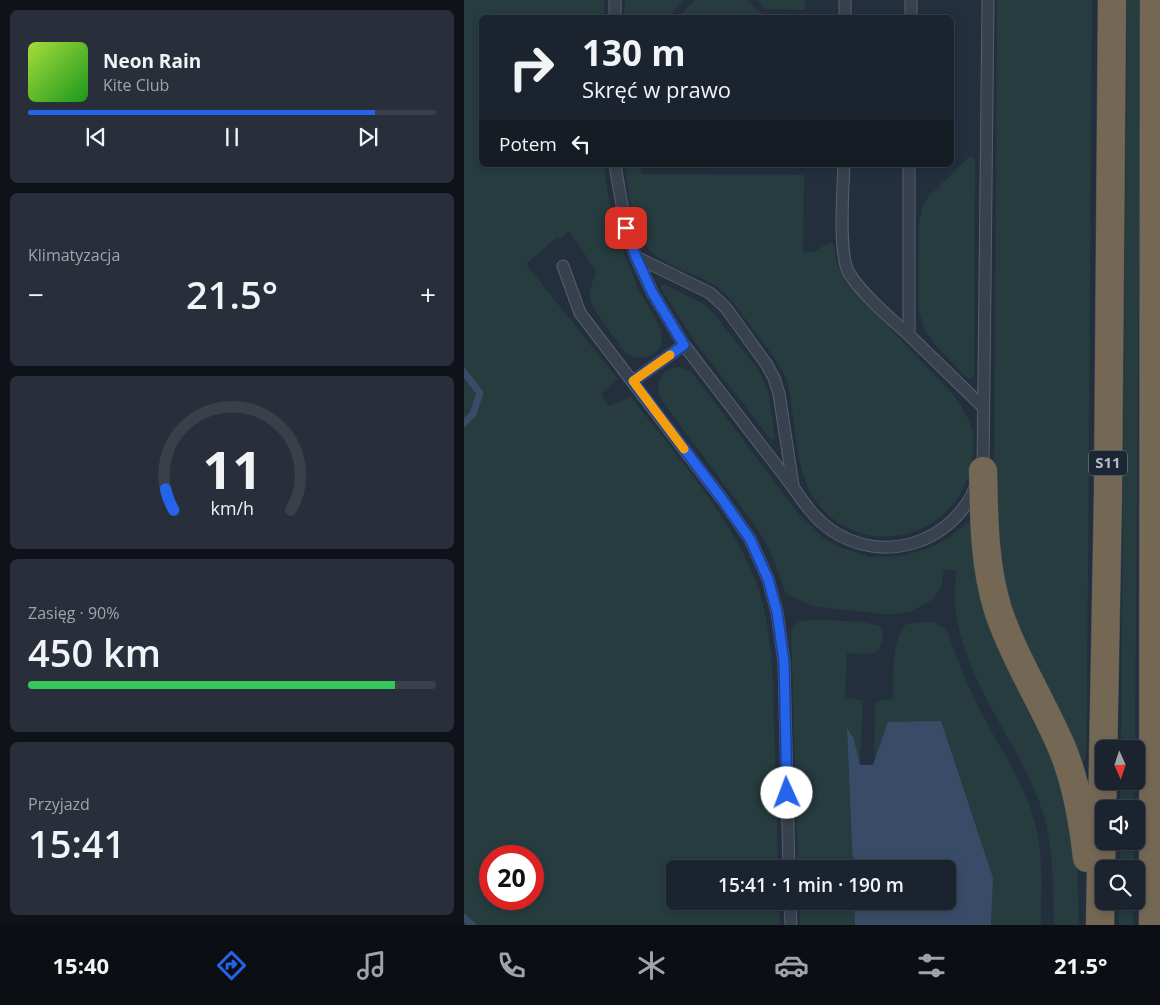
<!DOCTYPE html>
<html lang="pl">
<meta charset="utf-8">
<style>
:root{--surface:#1b232e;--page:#282f3a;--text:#f1f3f6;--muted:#a0a4aa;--line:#39404a;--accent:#2563eb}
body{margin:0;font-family:"Open Sans",sans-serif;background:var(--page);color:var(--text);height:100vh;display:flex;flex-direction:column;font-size:19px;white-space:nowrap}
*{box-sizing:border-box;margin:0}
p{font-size:16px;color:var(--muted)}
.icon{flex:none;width:28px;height:28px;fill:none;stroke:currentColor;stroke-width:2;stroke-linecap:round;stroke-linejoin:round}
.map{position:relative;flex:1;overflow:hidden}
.details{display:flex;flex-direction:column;gap:10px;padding:10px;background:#0f1319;width:464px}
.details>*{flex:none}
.banner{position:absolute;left:15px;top:15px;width:475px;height:152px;border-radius:8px;box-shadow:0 2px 8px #0003,0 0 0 1px var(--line);background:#1b232e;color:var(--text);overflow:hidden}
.needle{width:32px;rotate:177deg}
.fabs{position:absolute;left:631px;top:740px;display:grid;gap:10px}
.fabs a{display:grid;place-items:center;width:50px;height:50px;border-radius:8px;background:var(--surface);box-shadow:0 2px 8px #0003,0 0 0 1px var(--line);font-size:25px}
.speed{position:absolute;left:15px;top:845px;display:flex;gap:10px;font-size:25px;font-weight:700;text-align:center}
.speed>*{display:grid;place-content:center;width:65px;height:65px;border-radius:50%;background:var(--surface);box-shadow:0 2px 8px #0003,0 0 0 1px var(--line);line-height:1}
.speed .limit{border:8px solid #d22;background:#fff;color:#111}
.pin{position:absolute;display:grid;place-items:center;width:42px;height:42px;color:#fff;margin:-21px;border-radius:10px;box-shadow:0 2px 8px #0006}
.me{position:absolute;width:55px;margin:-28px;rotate:358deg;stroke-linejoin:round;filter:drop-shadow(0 0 4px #0008)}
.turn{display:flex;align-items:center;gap:18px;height:105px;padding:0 20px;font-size:22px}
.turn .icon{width:65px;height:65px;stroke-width:2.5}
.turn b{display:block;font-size:35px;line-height:42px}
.then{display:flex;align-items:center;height:48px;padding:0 20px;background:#0003;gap:10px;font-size:19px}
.big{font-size:38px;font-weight:600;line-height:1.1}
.details .card{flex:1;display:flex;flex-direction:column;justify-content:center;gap:8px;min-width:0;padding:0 18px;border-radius:8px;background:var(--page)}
.details .dial{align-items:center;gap:0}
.dial svg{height:130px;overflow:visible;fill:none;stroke:var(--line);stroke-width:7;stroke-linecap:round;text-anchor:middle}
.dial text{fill:var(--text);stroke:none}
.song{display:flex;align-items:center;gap:15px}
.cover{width:60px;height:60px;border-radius:8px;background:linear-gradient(135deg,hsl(80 70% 55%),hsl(120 70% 35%))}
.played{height:5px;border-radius:2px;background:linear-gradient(90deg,var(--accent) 85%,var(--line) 85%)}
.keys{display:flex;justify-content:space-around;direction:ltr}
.heat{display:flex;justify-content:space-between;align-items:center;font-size:28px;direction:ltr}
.charge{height:8px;border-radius:4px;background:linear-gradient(90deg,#34c759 90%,var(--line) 0)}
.trip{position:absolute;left:202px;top:860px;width:290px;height:50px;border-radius:8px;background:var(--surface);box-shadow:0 2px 8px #0003,0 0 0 1px var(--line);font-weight:600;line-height:50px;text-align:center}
.tab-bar{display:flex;height:80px;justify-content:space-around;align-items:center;background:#0b0e12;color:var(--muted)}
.tab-bar .icon{width:35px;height:35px}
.tab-bar .on{color:var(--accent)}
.tab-bar b{font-size:22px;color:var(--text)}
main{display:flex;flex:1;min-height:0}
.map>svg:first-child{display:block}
.green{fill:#263c3f;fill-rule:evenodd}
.water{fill:#394c67}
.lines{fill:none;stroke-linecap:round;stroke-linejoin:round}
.stream{stroke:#394c67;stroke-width:7}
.service-casing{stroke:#565f6c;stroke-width:13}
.motorway-casing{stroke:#434c59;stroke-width:29}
.service{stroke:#38414e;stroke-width:11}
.motorway{stroke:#746855;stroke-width:28}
.route-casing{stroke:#184099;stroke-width:12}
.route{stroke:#2563eb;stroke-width:9}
.slow{stroke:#f59e0b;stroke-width:9}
.labels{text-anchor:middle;stroke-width:4;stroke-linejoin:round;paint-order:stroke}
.shield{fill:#1d2633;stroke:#878f9c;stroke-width:1}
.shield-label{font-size:15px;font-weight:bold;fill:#b4bcc9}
</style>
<main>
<section class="details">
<div class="card">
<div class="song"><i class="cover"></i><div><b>Neon Rain</b><p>Kite Club</p></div></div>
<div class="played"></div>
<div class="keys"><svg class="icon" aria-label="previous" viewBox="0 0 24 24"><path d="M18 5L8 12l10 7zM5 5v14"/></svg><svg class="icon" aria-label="pause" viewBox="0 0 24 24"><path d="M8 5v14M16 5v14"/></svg><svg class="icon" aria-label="next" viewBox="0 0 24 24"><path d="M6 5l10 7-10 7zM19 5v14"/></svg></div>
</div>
<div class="card"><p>Klimatyzacja</p>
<div class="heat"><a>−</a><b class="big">21.5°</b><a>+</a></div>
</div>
<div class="card dial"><svg viewBox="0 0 100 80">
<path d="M14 69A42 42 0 1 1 86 69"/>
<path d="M14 69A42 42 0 0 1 9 56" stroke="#2563eb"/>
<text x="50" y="56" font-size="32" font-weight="700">11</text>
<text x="50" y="72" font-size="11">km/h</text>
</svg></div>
<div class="card"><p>Zasięg · 90%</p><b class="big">450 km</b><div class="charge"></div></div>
<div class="card"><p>Przyjazd</p><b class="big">15:41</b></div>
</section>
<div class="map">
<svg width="697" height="925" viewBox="0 0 697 925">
<rect width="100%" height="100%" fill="#242f3e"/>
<g class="green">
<path d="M0 0H140V17L18 18V165H140C144 209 157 250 175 290 181 304 198 323 198 338 198 359 174 362 161 352L131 311 127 302 125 293 132 271 105 231 96 239 93 237 62 264 154 379 137 394 145 406 167 397C210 453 267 516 292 582 309 629 309 679 310 728 312 775 313 822 314 869H211V901H315L316 925H0ZM26 856H69V899H26Z"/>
<path d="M161 0H220L207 13 212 17 160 18Z"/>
<path d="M231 0H283L297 14 294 18 221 17 217 14Z"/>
<path d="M293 0H341V10L301 9Z"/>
<path d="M533 0H628L623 705 622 755 620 760 617 762 544 606 531 532 530 469Z"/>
<path d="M663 0H677L671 749H657Z"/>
<path d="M506 156 511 159 510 376 507 379H504L473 347 460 329 455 312 454 289 455 224 459 204 465 196Z"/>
<path d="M161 165H177L178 174 340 175 339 253 349 252 365 243 370 244 372 261 382 282 486 391C497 403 506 419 509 434 510 439 509 445 509 449 508 514 440 557 382 527 335 502 335 456 328 410 326 396 325 381 318 370 309 354 298 341 287 327 277 313 267 297 253 287 236 275 215 271 198 260 167 241 165 197 161 165Z"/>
<path d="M200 284 238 303 247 310 295 371C307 392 308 415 311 438L308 441 229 339 198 290 197 287Z"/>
<path d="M215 367 227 372 232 378 335 514 359 538 375 547 406 557 438 556 468 547 484 538 503 523 507 522 571 718 599 784 613 863 615 925H590C589 885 590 842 576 804 552 739 502 683 492 613 490 599 491 585 492 571L480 569 477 588 468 600 447 611 431 614H418L348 606 322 594 307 553 294 530 196 398C191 382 196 369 215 367Z"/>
<path d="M362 620 399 622 416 626C421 635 419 643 414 651L407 654 383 653 381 697 399 701 396 765 390 739 383 729 389 869H334L327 630C334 617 349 620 362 620Z"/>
<path d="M456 622H469L483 630C493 659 504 687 518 714 536 749 561 784 571 823 580 856 577 891 577 925H527L529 877 410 765 411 702 429 699C430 674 426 644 442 624Z"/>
<rect x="656" y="781" width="14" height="28"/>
<rect x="656" y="841" width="14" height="28"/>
<path d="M335 901H390L391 925H336Z"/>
<rect x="655" y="901" width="14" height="24"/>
</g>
<path class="water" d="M477 721 529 878 527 925H391L390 901H484V869H389L383 728 390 739 396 765H409L424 722Z"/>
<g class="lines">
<g class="stream">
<path d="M0 372 16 393 9 414 0 423"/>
<path d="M0 918 8 925"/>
</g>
<defs>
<g id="service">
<path d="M151 18V0"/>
<path d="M381 18V0"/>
<path d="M447 18V0"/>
<path d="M151 165 162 228 172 257 188 292 220 345 329 487C340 503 351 519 367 530 418 565 487 544 511 488"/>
<path d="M380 165C379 189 374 255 385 273 398 294 426 318 445 335"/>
<path d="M445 165V335L519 407"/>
<path d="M172 257 246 293 262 308 303 365 310 378 315 394 329 485"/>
<path d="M99 266 116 313 258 499 286 539 304 579 313 612 320 662 325 869"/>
<path d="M169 381 220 345"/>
<path d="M519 471 524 0"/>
<path d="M326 901 327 925"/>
</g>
<g id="motorway">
<path d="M519 471C520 518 520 565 534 610 550 658 578 701 598 748 612 782 619 821 623 858"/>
<path d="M636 925 644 493 648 0"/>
<path d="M689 925 690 0"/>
</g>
</defs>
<use href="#service" class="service-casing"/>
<use href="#motorway" class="motorway-casing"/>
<use href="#service" class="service"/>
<use href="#motorway" class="motorway"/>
</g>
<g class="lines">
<defs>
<path id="route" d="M162 228 172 257 188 292 220 345 169 381 258 499 286 539 304 579 313 612 320 662 323 793"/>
</defs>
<use href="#route" class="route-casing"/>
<use href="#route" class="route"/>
<path class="slow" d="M206 355 169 381 220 449"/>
</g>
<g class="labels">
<rect class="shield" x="625" y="450.5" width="38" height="25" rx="4"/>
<g class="shield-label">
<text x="644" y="468">S11</text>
</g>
</g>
</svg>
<div class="fabs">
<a><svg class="needle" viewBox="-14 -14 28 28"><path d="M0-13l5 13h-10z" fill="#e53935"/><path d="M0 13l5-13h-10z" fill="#a0a4aa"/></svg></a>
<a><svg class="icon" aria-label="sound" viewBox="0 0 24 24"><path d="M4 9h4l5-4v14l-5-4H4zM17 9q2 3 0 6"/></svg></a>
<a><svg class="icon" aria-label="search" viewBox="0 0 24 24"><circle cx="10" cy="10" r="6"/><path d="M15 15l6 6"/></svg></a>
</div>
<div class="speed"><div class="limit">20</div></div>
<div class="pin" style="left:162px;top:228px;background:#d93025"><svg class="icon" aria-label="arrive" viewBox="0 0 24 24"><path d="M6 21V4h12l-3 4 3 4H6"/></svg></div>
<svg class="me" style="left:323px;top:793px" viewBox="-20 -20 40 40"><circle r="19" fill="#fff"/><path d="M0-13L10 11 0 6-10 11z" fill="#2563eb"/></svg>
<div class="trip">15:41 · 1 min · 190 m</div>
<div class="banner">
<div class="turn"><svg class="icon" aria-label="right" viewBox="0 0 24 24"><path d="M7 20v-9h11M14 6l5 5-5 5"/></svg><div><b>130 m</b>Skręć w prawo</div></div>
<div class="then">Potem<svg class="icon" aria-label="left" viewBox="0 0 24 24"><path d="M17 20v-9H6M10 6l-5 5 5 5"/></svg></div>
</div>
</div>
</main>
<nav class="tab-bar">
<b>15:40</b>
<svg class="icon on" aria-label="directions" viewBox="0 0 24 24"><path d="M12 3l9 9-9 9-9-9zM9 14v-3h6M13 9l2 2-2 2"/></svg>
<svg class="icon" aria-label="music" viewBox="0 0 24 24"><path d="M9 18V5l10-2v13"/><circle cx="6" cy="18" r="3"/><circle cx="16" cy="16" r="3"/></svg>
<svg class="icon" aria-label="phone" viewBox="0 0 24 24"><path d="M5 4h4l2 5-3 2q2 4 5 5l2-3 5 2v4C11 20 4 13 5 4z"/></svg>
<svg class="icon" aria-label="climate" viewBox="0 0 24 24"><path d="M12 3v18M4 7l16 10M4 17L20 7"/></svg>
<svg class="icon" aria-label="car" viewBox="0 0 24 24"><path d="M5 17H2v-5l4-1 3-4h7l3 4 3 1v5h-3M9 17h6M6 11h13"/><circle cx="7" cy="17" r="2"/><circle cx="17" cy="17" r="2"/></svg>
<svg class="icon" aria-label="filters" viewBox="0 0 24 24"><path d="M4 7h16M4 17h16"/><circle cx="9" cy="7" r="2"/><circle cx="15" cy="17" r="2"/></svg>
<b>21.5°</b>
</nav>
